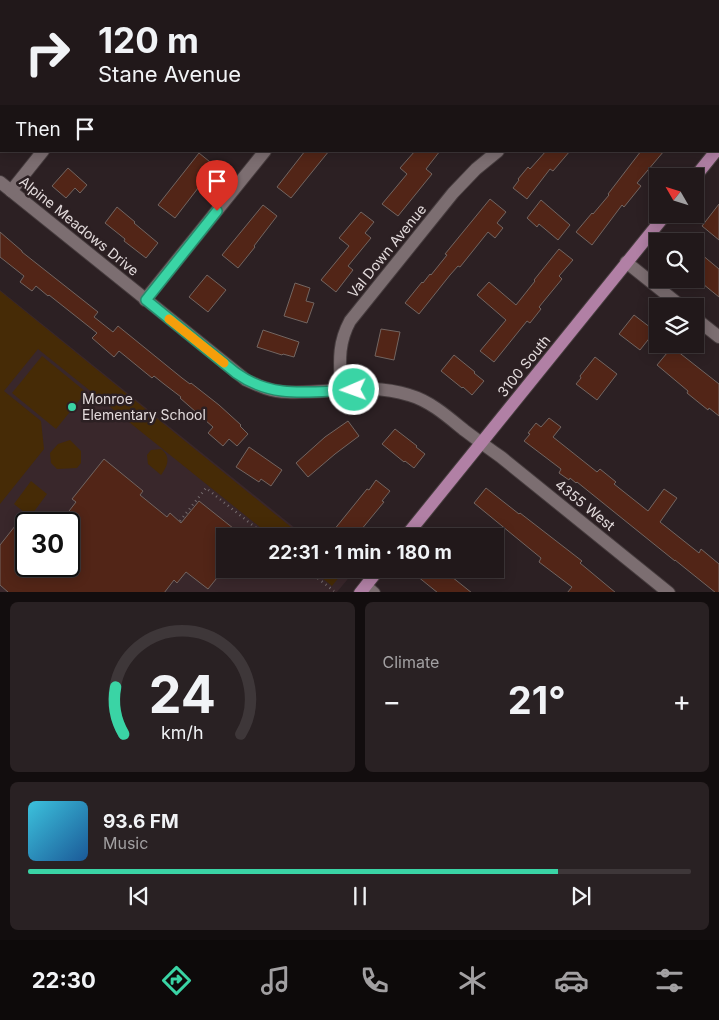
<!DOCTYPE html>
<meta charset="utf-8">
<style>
:root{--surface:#21181a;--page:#292123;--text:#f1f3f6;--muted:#a2a0a2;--line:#3e3739;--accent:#3ad4a5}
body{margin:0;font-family:Inter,sans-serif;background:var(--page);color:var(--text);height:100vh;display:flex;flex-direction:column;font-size:19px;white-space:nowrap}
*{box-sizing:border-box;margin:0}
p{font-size:16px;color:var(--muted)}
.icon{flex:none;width:28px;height:28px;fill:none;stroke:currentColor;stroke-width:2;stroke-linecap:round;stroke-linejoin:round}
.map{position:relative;height:592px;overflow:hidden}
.panel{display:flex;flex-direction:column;gap:10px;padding:10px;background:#120d0e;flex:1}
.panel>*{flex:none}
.guide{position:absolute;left:0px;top:0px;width:720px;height:152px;box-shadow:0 2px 12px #0003,0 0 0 1px var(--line);background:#21181a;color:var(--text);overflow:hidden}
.needle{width:32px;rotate:309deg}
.buttons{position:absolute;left:649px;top:168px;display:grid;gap:10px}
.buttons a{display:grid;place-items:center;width:55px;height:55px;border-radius:0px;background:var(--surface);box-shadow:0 2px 12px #0003,0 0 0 1px var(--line);font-size:25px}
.speed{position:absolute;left:15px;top:512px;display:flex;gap:10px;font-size:25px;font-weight:700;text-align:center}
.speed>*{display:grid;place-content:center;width:65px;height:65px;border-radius:50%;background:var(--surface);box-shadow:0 2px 12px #0003,0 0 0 1px var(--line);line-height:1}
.speed .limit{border:2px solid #111;border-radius:8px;background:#fff;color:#111}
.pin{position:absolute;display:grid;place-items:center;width:42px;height:42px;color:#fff;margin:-51px -21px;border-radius:50% 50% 50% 0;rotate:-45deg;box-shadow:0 0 5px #0007}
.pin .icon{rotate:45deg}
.me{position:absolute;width:55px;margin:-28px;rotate:268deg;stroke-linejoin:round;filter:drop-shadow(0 0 4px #0008)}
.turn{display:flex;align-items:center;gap:18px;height:105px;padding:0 15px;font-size:22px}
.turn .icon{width:65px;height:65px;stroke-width:2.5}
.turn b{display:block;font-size:35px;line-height:42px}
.then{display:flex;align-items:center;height:48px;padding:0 15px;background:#0003;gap:10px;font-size:19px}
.big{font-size:38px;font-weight:700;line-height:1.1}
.panel .widget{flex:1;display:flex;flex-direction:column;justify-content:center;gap:8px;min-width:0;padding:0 18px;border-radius:8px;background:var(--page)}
.panel .dial{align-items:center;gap:0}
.dial svg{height:130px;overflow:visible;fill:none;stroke:var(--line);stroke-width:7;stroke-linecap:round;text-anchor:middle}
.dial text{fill:var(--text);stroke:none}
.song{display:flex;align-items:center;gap:15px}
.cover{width:60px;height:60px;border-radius:8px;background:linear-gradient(135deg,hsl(190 70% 55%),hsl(210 70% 35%))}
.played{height:5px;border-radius:2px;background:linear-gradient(90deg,var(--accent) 80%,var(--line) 80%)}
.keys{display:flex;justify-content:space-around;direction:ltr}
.heat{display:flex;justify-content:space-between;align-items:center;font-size:28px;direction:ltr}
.panel .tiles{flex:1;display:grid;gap:10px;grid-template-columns:1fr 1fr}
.widget:last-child{grid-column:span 2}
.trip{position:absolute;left:216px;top:528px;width:288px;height:50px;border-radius:0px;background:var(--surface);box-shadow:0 2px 12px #0003,0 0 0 1px var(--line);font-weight:700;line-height:50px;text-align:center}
.menu{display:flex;height:80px;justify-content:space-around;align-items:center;background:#0d0a0a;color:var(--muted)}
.menu .icon{width:35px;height:35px}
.menu .selected{color:var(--accent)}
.menu b{font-size:22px;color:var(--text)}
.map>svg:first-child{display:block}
.built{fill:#39272b;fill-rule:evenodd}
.green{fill:#462b06}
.building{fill:#522517;stroke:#726561}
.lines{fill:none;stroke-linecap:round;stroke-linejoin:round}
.minor-casing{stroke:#463c3e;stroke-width:14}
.major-casing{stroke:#463c3e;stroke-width:14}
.path{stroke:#766c6e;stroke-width:2.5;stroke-dasharray:1 4;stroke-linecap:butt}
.minor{stroke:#7c6e71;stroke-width:12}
.major{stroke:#b180a5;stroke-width:12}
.route-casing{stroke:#268a6b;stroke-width:12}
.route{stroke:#3ad4a5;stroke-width:9}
.slow{stroke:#f59e0b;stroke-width:9}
.poi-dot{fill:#3ad4a5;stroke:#2c2023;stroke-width:2}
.labels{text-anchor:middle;stroke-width:5;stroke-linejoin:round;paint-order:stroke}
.street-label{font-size:14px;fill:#e3dbdc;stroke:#2c2023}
.poi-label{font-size:14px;fill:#e3dbdc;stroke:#2c2023;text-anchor:start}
</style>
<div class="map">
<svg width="719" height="593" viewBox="0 0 719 593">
<rect width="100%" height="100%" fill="#2c2023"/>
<path class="built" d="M0 290 305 536H225V569H346L352 574 337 592H0ZM26 524H69V566H26Z"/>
<g class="green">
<path d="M0 291 302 536H271L38 349 4 391 41 421 44 449 0 504Z"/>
<path d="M42 356 86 392 56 429 12 393Z"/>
<path d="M70 440 81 451V463L77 468 57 469 51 463 50 453 58 444Z"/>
<path d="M161 449C171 457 168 465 161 475L148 464 147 455 151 450Z"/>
<path d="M31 481 47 494 30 517 14 504Z"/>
<path d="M311 569H342L346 572 343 575 340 576 332 586Z"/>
</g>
<g class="building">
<path d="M305 151H329L291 198 277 187Z"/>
<path d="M415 151H440L426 169 432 174 398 216 382 204 407 174 400 168Z"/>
<path d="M546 151H570L553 171 550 169 527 199 513 188 519 180 518 179 528 167 530 169Z"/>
<path d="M641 151H664L637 183 641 186 624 207 622 205 592 245 576 232 592 213 593 214 609 195 608 194Z"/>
<path d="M199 153 215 166 175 218 158 205Z"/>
<path d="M68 168 87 185 80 193 75 188 66 198 52 186Z"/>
<path d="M490 199 506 212 497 223 503 228 495 238 488 232 460 267 458 266 450 275 419 314 405 303 422 282 423 283 430 274 431 275 447 255 445 254Z"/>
<path d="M541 200 570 225 558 240 539 224 537 227 527 218Z"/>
<path d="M719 204V240L702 226Z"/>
<path d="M263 205 277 216 254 246 255 247 238 268 222 255Z"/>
<path d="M117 207 135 222 134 223 158 243 146 258 124 241 125 239 105 223Z"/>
<path d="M361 212 374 222 365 233 371 238 348 266 353 270 336 292 321 280 349 246 339 238Z"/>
<path d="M0 232 22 251V252L98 312 94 317 113 332 118 326 182 378 190 384 191 383 219 405 241 425 240 426 248 434 237 446 229 439 223 446 208 433 213 427 180 398 181 397 164 384 154 376 152 378 119 351 114 357 92 338 97 333 49 295 48 296 36 286 32 291 20 282 24 276 0 257Z"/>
<path d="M559 249 573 260 559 276 562 279 539 307 541 309 530 323 527 321 494 362 480 351 506 320 477 295 489 282 516 305 535 281 534 280Z"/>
<path d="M695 249 719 269V297L703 284 702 286 695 281Z"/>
<path d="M207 275 226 290 208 312 189 297Z"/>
<path d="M295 283 310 288 306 301 314 303 307 323 284 316Z"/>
<path d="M634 315 655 331 640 350 619 334Z"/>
<path d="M381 329 400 332 394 360 375 356Z"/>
<path d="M263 330 299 342 294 357 283 354 282 355 257 347Z"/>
<path d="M672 347 719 384V416L709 408 708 410 687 393 688 391 657 365Z"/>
<path d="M454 355 475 372 474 373 484 381 472 395 463 387 462 388 441 371Z"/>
<path d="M595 357 617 374 597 400 576 384 581 378 580 376Z"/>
<path d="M549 418 561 427 553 437 597 472 600 469 616 482 614 484 648 511 664 489 677 498 660 522 699 553 701 549 719 564V593H716L675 560V561L577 482 576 483 570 478 569 480 559 473 561 469 524 441 530 434 528 433 536 423 541 427Z"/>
<path d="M348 421 359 436 335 454 308 477 296 463 325 437Z"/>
<path d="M395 429 417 446 416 447 425 454 414 468 405 461 404 462 382 444Z"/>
<path d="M249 447 282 470 271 486 261 479 259 482 236 467Z"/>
<path d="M104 459 143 491 140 495 167 517 170 513 181 523 199 501 243 536H225V568L208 589 186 572 177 583 174 580 164 593H9L0 585V545L19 521 26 526V566H69V524H59L76 502 72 499Z"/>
<path d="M376 480 390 491 382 501 384 502 356 536H329L367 489 369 490Z"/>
<path d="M486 488 519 514 520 513 582 561 580 563 616 593H567L572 587 539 562 541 558 474 503Z"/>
<path d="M423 569H442L472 593H438L417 576Z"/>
</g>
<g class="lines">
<defs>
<g id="minor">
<path d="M411 1 412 0"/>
<path d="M618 1 619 0"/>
<path d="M0 182 246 380C259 386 272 392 287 392 327 394 370 382 409 395 430 401 447 416 464 430 476 439 488 448 501 457L669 593"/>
<path d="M11 191 43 151"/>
<path d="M626 262 681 306"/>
<path d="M145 300 265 151"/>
<path d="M695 318 719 337"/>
<path d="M341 390C340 364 337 345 350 321L453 193 476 169 498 151"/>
<path d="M366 586 374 593"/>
</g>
<g id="major">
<path d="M695 177 716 151"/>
<path d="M406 536 666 214"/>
<path d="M360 593 379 569"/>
</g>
</defs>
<use href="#minor" class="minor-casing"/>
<use href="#major" class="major-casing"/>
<g class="path">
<path d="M180 521 206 488 266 536"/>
<path d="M306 569 334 591"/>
</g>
<use href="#minor" class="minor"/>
<use href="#major" class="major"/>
</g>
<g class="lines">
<defs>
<path id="route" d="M217 211 146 300 236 373C274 400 311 391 354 390"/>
</defs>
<use href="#route" class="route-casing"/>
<use href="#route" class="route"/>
<path class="slow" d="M169 319 224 363"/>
</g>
<circle class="poi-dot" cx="72" cy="407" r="5"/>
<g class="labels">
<g class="street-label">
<text transform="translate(79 226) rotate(39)" y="5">Alpine Meadows Drive</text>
<text transform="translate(387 251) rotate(-51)" y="5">Val Down Avenue</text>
<text transform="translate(524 366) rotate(-51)" y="5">3100 South</text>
<text transform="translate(585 505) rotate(39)" y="5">4355 West</text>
</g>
<g class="poi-label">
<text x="82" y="404">Monroe<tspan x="82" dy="16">Elementary School</tspan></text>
</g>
</g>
</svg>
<div class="buttons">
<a><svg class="needle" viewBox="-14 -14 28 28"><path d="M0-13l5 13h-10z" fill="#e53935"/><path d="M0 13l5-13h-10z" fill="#a2a0a2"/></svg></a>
<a><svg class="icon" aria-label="search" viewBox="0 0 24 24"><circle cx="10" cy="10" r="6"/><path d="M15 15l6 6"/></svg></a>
<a><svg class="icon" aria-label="layers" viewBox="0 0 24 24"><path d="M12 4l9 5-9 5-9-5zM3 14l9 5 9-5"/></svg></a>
</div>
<div class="speed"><div class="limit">30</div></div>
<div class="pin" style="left:217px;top:211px;background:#d93025"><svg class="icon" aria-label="arrive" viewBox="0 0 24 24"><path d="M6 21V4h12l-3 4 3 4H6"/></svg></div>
<svg class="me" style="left:354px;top:390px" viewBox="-20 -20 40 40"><circle r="17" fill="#3ad4a5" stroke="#fff" stroke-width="3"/><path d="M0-11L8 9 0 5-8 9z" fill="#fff"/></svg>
<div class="trip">22:31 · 1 min · 180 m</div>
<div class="guide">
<div class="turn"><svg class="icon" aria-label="right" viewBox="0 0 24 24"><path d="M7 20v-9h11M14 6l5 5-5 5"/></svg><div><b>120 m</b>Stane Avenue</div></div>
<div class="then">Then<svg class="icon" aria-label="arrive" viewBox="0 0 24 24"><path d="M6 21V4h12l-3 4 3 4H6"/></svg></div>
</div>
</div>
<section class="panel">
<div class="tiles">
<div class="widget dial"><svg viewBox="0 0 100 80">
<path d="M14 69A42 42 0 1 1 86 69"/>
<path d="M14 69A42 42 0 0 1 9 40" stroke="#3ad4a5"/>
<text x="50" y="56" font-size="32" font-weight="700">24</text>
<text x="50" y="72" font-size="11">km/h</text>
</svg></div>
<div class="widget"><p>Climate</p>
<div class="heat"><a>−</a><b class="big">21°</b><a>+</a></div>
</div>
<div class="widget">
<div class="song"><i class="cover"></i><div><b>93.6 FM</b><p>Music</p></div></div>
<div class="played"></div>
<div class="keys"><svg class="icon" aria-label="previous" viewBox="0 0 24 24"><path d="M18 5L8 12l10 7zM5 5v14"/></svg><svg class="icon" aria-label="pause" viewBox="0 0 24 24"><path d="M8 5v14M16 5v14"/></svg><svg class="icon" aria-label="next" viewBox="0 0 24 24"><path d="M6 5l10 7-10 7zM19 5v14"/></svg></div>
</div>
</div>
</section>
<nav class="menu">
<b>22:30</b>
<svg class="icon selected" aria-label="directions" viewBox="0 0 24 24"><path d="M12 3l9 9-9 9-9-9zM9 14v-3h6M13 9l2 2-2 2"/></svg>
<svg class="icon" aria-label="music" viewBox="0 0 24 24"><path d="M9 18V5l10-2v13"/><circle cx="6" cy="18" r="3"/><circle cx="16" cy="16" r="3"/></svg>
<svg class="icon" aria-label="phone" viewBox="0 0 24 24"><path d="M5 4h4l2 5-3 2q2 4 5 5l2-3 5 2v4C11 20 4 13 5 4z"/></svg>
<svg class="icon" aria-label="climate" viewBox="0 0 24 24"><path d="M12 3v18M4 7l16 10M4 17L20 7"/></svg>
<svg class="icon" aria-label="car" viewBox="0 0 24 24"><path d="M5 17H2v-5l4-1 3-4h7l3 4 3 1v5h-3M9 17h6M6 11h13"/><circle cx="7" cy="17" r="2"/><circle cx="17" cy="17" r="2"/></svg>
<svg class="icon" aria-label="filters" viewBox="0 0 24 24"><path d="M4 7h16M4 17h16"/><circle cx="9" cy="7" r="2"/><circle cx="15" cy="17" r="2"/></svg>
</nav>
